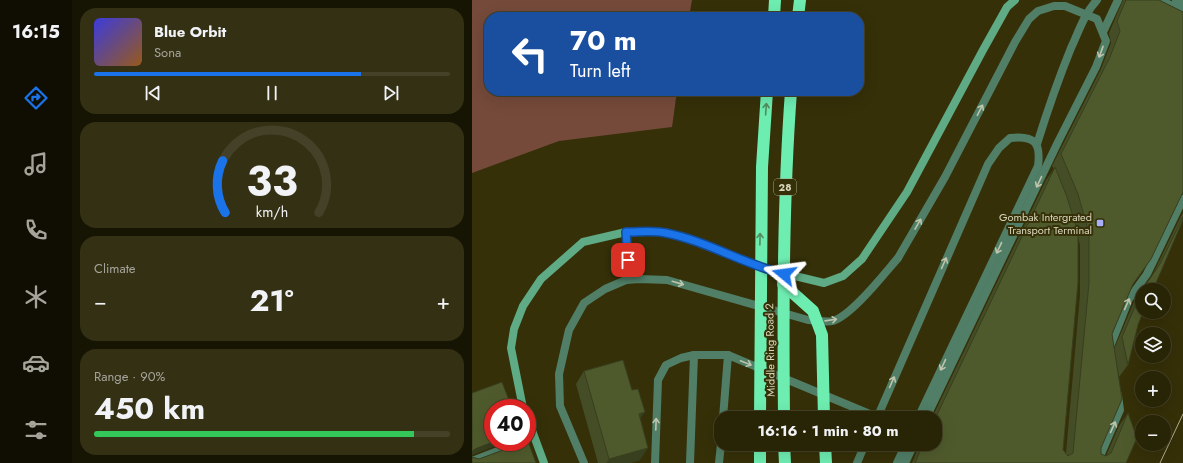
<!DOCTYPE html>
<meta charset="utf-8">
<style>
:root{--surface:#282406;--page:#343014;--text:#f1f3f6;--muted:#a5a49b;--line:#444128;--accent:#1a73e8}
body{margin:0;font-family:Jost,sans-serif;background:var(--page);color:var(--text);height:100vh;display:flex;flex-direction:column;font-size:15px;white-space:nowrap}
*{box-sizing:border-box;margin:0}
p{font-size:13px;color:var(--muted)}
.icon{flex:none;width:22px;height:22px;fill:none;stroke:currentColor;stroke-width:2;stroke-linecap:round;stroke-linejoin:round}
.map{position:relative;flex:1;overflow:hidden}
.details{display:flex;flex-direction:column;gap:8px;padding:8px;background:#161403;width:400px}
.details>*{flex:none}
.hud{position:absolute;left:12px;top:12px;width:380px;height:84px;border-radius:16px;box-shadow:0 4px 16px #0002,0 0 0 1px var(--line);background:#1a4fa0;color:#fff;overflow:hidden}
.buttons{position:absolute;left:663px;top:283px;display:grid;gap:8px}
.buttons a{display:grid;place-items:center;width:36px;height:36px;border-radius:50%;background:var(--surface);box-shadow:0 4px 16px #0002,0 0 0 1px var(--line);font-size:20px}
.speed{position:absolute;left:12px;top:399px;display:flex;gap:8px;font-size:20px;font-weight:700;text-align:center}
.speed>*{display:grid;place-content:center;width:52px;height:52px;border-radius:50%;background:var(--surface);box-shadow:0 4px 16px #0002,0 0 0 1px var(--line);line-height:1}
.speed .limit{border:6px solid #d22;background:#fff;color:#111}
.pin{position:absolute;display:grid;place-items:center;width:34px;height:34px;color:#fff;margin:-17px;border-radius:8px;box-shadow:0 2px 6px #0006}
.me{position:absolute;width:44px;margin:-22px;rotate:286deg;stroke-linejoin:round;filter:drop-shadow(0 0 3px #0008)}
.turn{display:flex;align-items:center;gap:14px;height:84px;padding:0 20px;font-size:18px}
.turn .icon{width:52px;height:52px;stroke-width:2.5}
.turn b{display:block;font-size:28px;line-height:34px}
.big{font-size:30px;font-weight:700;line-height:1.1}
.details .card{flex:1;display:flex;flex-direction:column;justify-content:center;gap:6px;min-width:0;padding:0 14px;border-radius:16px;background:var(--page)}
.details .dial{align-items:center;gap:0}
.dial svg{height:104px;overflow:visible;fill:none;stroke:var(--line);stroke-width:7;stroke-linecap:round;text-anchor:middle}
.dial text{fill:var(--text);stroke:none}
.song{display:flex;align-items:center;gap:12px}
.cover{width:48px;height:48px;border-radius:6px;background:linear-gradient(135deg,hsl(240 70% 55%),hsl(30 70% 35%))}
.played{height:4px;border-radius:2px;background:linear-gradient(90deg,var(--accent) 75%,var(--line) 75%)}
.keys{display:flex;justify-content:space-around;direction:ltr}
.heat{display:flex;justify-content:space-between;align-items:center;font-size:22px;direction:ltr}
.charge{height:6px;border-radius:3px;background:linear-gradient(90deg,#34c759 90%,var(--line) 0)}
.trip{position:absolute;left:242px;top:411px;width:228px;height:40px;border-radius:16px;background:var(--surface);box-shadow:0 4px 16px #0002,0 0 0 1px var(--line);font-weight:700;line-height:40px;text-align:center}
main{display:flex;flex:1;min-height:0}
.tabs{display:flex;flex-direction:column;width:72px;justify-content:space-around;align-items:center;background:#100e02;color:var(--muted)}
.tabs .icon{width:28px;height:28px}
.tabs .current{color:var(--accent)}
.tabs b{font-size:18px;color:var(--text)}
.map>svg:first-child{display:block}
.green{fill:#754a3a}
.lines{fill:none;stroke-linecap:round;stroke-linejoin:round}
.lane{stroke:#507e66;stroke-width:8}
.street{stroke:#507e66;stroke-width:8}
.secondary{stroke:#5eab85;stroke-width:8}
.highway{stroke:#6eedb1;stroke-width:12}
.tram{stroke:#b0ad8f;stroke-width:1}
.lane-bridge{stroke:#507e66;stroke-width:8}
.highway-bridge{stroke:#6eedb1;stroke-width:12}
.wall{fill:#444d26;fill-rule:evenodd}
.shaded-wall{fill:#373f1f}
.building{fill:#4f5a2c;stroke:#373f1f}
.oneway{stroke:#bec5ac}
.oneway2{stroke:#528e5c}
.route-casing{stroke:#114b97;stroke-width:10}
.route{stroke:#1a73e8;stroke-width:7}
.poi-dot{fill:#aaaffb;stroke:#353008;stroke-width:1.5}
.labels{text-anchor:middle;stroke-width:4;stroke-linejoin:round;paint-order:stroke}
.shield{fill:#353008;stroke:#a8a587;stroke-width:1}
.shield-label{font-size:10px;font-weight:bold;fill:#dad7bd}
.poi-label{font-size:11px;fill:#dad7bd;stroke:#353008;text-anchor:end}
.street-label{font-size:11px;fill:#dad7bd;stroke:#353008}
</style>
<main>
<nav class="tabs">
<b>16:15</b>
<svg class="icon current" aria-label="directions" viewBox="0 0 24 24"><path d="M12 3l9 9-9 9-9-9zM9 14v-3h6M13 9l2 2-2 2"/></svg>
<svg class="icon" aria-label="music" viewBox="0 0 24 24"><path d="M9 18V5l10-2v13"/><circle cx="6" cy="18" r="3"/><circle cx="16" cy="16" r="3"/></svg>
<svg class="icon" aria-label="phone" viewBox="0 0 24 24"><path d="M5 4h4l2 5-3 2q2 4 5 5l2-3 5 2v4C11 20 4 13 5 4z"/></svg>
<svg class="icon" aria-label="climate" viewBox="0 0 24 24"><path d="M12 3v18M4 7l16 10M4 17L20 7"/></svg>
<svg class="icon" aria-label="car" viewBox="0 0 24 24"><path d="M5 17H2v-5l4-1 3-4h7l3 4 3 1v5h-3M9 17h6M6 11h13"/><circle cx="7" cy="17" r="2"/><circle cx="17" cy="17" r="2"/></svg>
<svg class="icon" aria-label="filters" viewBox="0 0 24 24"><path d="M4 7h16M4 17h16"/><circle cx="9" cy="7" r="2"/><circle cx="15" cy="17" r="2"/></svg>
</nav>
<section class="details">
<div class="card">
<div class="song"><i class="cover"></i><div><b>Blue Orbit</b><p>Sona</p></div></div>
<div class="played"></div>
<div class="keys"><svg class="icon" aria-label="previous" viewBox="0 0 24 24"><path d="M18 5L8 12l10 7zM5 5v14"/></svg><svg class="icon" aria-label="pause" viewBox="0 0 24 24"><path d="M8 5v14M16 5v14"/></svg><svg class="icon" aria-label="next" viewBox="0 0 24 24"><path d="M6 5l10 7-10 7zM19 5v14"/></svg></div>
</div>
<div class="card dial"><svg viewBox="0 0 100 80">
<path d="M14 69A42 42 0 1 1 86 69"/>
<path d="M14 69A42 42 0 0 1 12 29" stroke="#1a73e8"/>
<text x="50" y="56" font-size="32" font-weight="700">33</text>
<text x="50" y="72" font-size="11">km/h</text>
</svg></div>
<div class="card"><p>Climate</p>
<div class="heat"><a>−</a><b class="big">21°</b><a>+</a></div>
</div>
<div class="card"><p>Range · 90%</p><b class="big">450 km</b><div class="charge"></div></div>
</section>
<div class="map">
<svg width="711" height="463" viewBox="0 0 711 463">
<rect width="100%" height="100%" fill="#353008"/>
<path class="green" d="M0 0H220L217 17H17V91H205L200 127 87 141 0 173Z"/>
<g class="lines">
<g class="lane">
<path d="M688 0 711 11"/>
<path d="M704 0 711 3"/>
<path d="M631 32 646 0"/>
<path d="M565 144C575 112 586 80 599 48 607 31 612 14 625 0"/>
<path d="M154 280 156 260 154 232"/>
<path d="M637 349 657 299 675 274 711 199"/>
<path d="M251 418 256 355"/>
<path d="M405 418 516 164 527 148 538 138C563 135 569 143 566 166L446 418"/>
<path d="M112 463 88 406 87 374 97 330 112 303 133 289 154 280 168 279 195 280 336 320C344 320 354 323 361 321 380 315 412 274 426 258"/>
<path d="M183 463 186 380 194 365 209 358 222 355H256L405 417"/>
<path d="M218 463 222 355"/>
<path d="M247 463 249 444"/>
<path d="M385 463 393 444"/>
<path d="M425 463 434 444"/>
<path d="M433 463 442 444"/>
<path d="M625 463 648 410 646 395"/>
</g>
<path class="street" d="M0 461 49 442"/>
<g class="secondary">
<path d="M51 408 39 348 42 329 51 306 69 279 111 242 154 232H193L225 242 298 270 352 283 371 276 390 259 435 192 511 50 535 7 543 0"/>
<path d="M55 417 72 463"/>
</g>
<g class="highway">
<path d="M302 17 303 0"/>
<path d="M326 17 328 0"/>
<path d="M288 444V463"/>
<path d="M312 444 313 463"/>
<path d="M353 444 354 463"/>
</g>
<path class="tram" d="M688 463 711 414"/>
<path class="lane-bridge" d="M426 258 473 177 543 42 557 19 566 11 582 6H593L625 19 634 41 624 67 586 142 454 418"/>
<g class="highway-bridge">
<path d="M311 284 341 311 350 335 352 418"/>
<path d="M288 418 290 167 295 91"/>
<path d="M312 418C311 308 311 201 319 91"/>
</g>
</g>
<g class="wall">
<path d="M651 0H687L711 12V194H710L660 285 640 334 642 349 662 302 670 290 666 325 656 365 647 377 644 362 629 448V454L634 456 647 426 656 413 654 463H440L448 444H463V418H460L574 180 582 169 580 166 629 69 639 43 637 33ZM606 237 608 245V295L594 453 591 450Z"/>
<path d="M711 213V220L681 290 680 276 709 216Z"/>
<path d="M112 371 168 419V460L158 463H126L104 384Z"/>
</g>
<g class="shaded-wall">
<path d="M173 412 164 425 167 414Z"/>
<path d="M21 442H34L0 455V452L3 449Z"/>
<path d="M176 448 168 460 158 463H134L137 459Z"/>
</g>
<g class="building">
<path d="M654 0H687L711 12V192L679 259 661 284 640 334 650 399 629 448V454L634 456 639 453 656 413 665 438 654 463H443L451 444H463V419L583 167 595 197 606 233V282L591 450 596 456 601 453 617 283V233L606 194 589 154 638 57 648 31 645 21Z"/>
<path d="M711 217 710 222 681 290H670L688 264Z"/>
<path d="M670 290V312H671L666 325 656 365 650 337Z"/>
<path d="M151 360 160 390 166 389 173 412 167 414 176 448 137 459 112 371Z"/>
<path d="M30 382 40 408H21V442L3 449 0 452V393Z"/>
<path d="M55 441H56L64 463H0V457L7 459 53 442H55Z"/>
</g>
<defs><path id="oneway-shaft" d="M-6 0H5M1.5-3L5.5 0L1.5 3" fill="none" stroke-width="1.6" stroke-linecap="round" stroke-linejoin="round"/></defs>
<g class="oneway">
<use href="#oneway-shaft" transform="translate(629 52) rotate(110)"/>
<use href="#oneway-shaft" transform="translate(508 110) rotate(-63)"/>
<use href="#oneway-shaft" transform="translate(567 182) rotate(115)"/>
<use href="#oneway-shaft" transform="translate(446 224) rotate(-60)"/>
<use href="#oneway-shaft" transform="translate(527 248) rotate(115)"/>
<use href="#oneway-shaft" transform="translate(472 263) rotate(-66)"/>
<use href="#oneway-shaft" transform="translate(206 283) rotate(16)"/>
<use href="#oneway-shaft" transform="translate(655 304) rotate(-66)"/>
<use href="#oneway-shaft" transform="translate(359 320) rotate(-8)"/>
<use href="#oneway-shaft" transform="translate(274 363) rotate(22)"/>
<use href="#oneway-shaft" transform="translate(471 365) rotate(115)"/>
<use href="#oneway-shaft" transform="translate(420 382) rotate(-66)"/>
<use href="#oneway-shaft" transform="translate(184 424) rotate(-88)"/>
<use href="#oneway-shaft" transform="translate(641 427) rotate(-66)"/>
</g>
<g class="oneway2">
<use href="#oneway-shaft" transform="translate(294 109) rotate(-86)"/>
<use href="#oneway-shaft" transform="translate(288 239) rotate(-89)"/>
</g>
<g class="lines">
<defs>
<path id="route" d="M156 260 154 232C167 232 182 230 194 233 235 241 271 264 312 274"/>
</defs>
<use href="#route" class="route-casing"/>
<use href="#route" class="route"/>
</g>
<rect class="poi-dot" x="624" y="219" width="8" height="8" rx="2"/>
<g class="labels">
<rect class="shield" x="302" y="179" width="22" height="16" rx="3"/>
<g class="shield-label">
<text x="313" y="191">28</text>
</g>
<g class="poi-label">
<text x="620" y="221">Gombak Intergrated<tspan x="620" dy="13">Transport Terminal</tspan></text>
</g>
<g class="street-label">
<text transform="translate(298 350) rotate(-91)" y="4">Middle Ring Road 2</text>
</g>
</g>
</svg>
<div class="buttons">
<a><svg class="icon" aria-label="search" viewBox="0 0 24 24"><circle cx="10" cy="10" r="6"/><path d="M15 15l6 6"/></svg></a>
<a><svg class="icon" aria-label="layers" viewBox="0 0 24 24"><path d="M12 4l9 5-9 5-9-5zM3 14l9 5 9-5"/></svg></a>
<a>+</a>
<a>−</a>
</div>
<div class="speed"><div class="limit">40</div></div>
<div class="pin" style="left:156px;top:260px;background:#d93025"><svg class="icon" aria-label="arrive" viewBox="0 0 24 24"><path d="M6 21V4h12l-3 4 3 4H6"/></svg></div>
<svg class="me" style="left:312px;top:274px" viewBox="-20 -20 40 40"><path d="M0-17L14 15 0 8-14 15z" fill="#1a73e8" stroke="#fff" stroke-width="4"/></svg>
<div class="trip">16:16 · 1 min · 80 m</div>
<div class="hud">
<div class="turn"><svg class="icon" aria-label="left" viewBox="0 0 24 24"><path d="M17 20v-9H6M10 6l-5 5 5 5"/></svg><div><b>70 m</b>Turn left</div></div>
</div>
</div>
</main>
